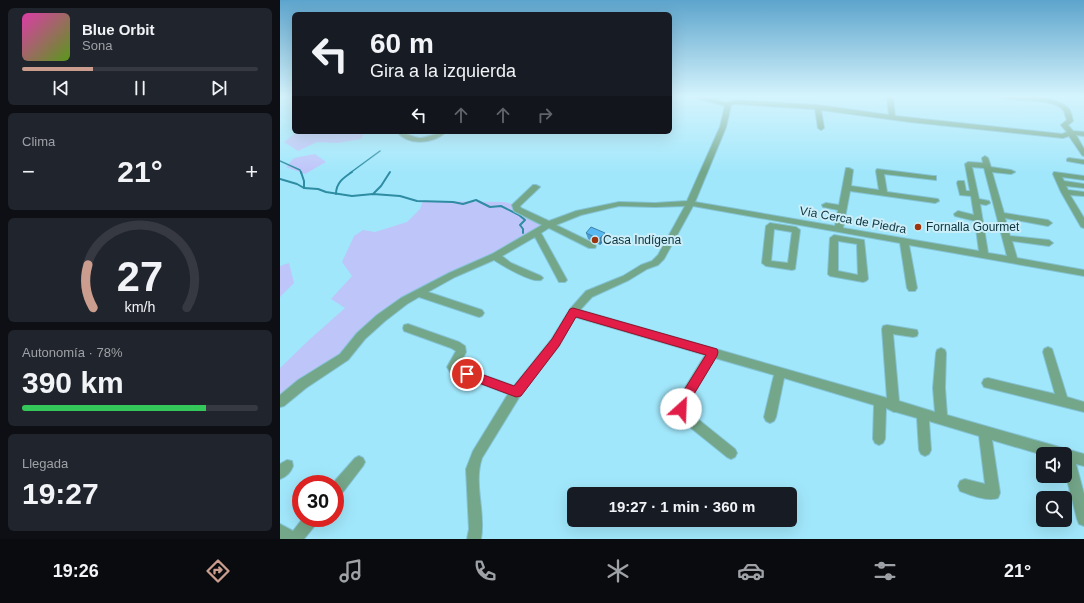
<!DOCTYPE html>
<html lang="es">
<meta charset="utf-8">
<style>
:root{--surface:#171b24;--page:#20242c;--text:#f1f3f6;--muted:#9ea1a6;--line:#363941;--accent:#ca9d8e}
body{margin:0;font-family:Helvetica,sans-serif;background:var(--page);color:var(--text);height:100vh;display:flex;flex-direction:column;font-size:15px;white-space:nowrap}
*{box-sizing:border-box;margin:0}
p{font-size:13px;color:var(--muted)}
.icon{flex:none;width:22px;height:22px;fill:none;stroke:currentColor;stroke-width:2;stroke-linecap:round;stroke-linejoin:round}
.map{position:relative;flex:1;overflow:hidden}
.sheet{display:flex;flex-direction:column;gap:8px;padding:8px;background:#0d0f14;width:280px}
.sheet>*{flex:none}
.top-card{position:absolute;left:12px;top:12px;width:380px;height:122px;border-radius:6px;box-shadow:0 4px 16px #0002;background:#171b24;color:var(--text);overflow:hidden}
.fabs{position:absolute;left:756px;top:447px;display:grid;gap:8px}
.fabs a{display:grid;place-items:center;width:36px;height:36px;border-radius:6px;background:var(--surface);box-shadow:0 4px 16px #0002;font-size:20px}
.speed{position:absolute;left:12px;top:475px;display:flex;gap:8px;font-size:20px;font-weight:700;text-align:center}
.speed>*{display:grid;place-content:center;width:52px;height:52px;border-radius:50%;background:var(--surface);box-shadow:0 4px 16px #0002;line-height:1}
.speed .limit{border:6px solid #d22;background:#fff;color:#111}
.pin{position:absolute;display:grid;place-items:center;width:34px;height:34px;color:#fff;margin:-17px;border:2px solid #fff;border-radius:50%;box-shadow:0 1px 4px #0007}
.me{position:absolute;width:44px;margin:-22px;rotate:25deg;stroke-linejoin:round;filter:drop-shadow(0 0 3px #0008)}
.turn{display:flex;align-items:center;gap:14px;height:84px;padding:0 12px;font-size:18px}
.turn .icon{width:52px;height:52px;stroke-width:2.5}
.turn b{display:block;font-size:28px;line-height:34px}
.lanes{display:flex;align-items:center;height:38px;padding:0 12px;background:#0003;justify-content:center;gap:20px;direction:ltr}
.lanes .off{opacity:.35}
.big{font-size:30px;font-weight:600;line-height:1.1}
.sheet .tile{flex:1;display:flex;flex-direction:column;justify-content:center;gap:6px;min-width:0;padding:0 14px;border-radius:6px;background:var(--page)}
.sheet .dial{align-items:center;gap:0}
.dial svg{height:104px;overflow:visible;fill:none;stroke:var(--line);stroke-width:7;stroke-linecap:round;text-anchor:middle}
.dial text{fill:var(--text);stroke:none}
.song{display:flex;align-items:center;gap:12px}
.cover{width:48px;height:48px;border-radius:6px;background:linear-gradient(135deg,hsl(320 70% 55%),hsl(90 70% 35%))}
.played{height:4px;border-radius:2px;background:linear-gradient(90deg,var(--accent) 30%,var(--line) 30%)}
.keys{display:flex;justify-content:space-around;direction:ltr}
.heat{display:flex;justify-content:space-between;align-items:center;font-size:22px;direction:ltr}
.charge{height:6px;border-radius:3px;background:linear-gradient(90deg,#34c759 78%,var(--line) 0)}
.trip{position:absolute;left:287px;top:487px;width:230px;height:40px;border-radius:6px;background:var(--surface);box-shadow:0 4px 16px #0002;font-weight:600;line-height:40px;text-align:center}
.tabs{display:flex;height:64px;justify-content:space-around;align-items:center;background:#090b0e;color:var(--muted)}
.tabs .icon{width:28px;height:28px}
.tabs .on{color:var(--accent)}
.tabs b{font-size:18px;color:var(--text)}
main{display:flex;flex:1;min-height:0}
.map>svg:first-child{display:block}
.green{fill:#bec5f9}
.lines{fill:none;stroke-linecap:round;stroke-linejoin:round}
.stream-far1{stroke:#2e8ca3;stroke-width:1.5}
.stream{stroke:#2e8ca3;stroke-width:2}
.minor-casing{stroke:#83c3d5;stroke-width:2}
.minor{fill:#74a689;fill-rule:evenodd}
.wall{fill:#4c9ed0}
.shaded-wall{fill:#3e81a9}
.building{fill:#58b8f2;stroke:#3e81a9}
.route{fill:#e11d48;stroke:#92132f}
.poi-dot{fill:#9b340f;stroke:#cceef8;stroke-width:1.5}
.labels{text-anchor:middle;stroke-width:4;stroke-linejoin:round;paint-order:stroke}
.street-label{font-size:12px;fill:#0d353f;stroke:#cceef8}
.poi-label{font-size:12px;fill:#0d353f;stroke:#cceef8;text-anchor:start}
</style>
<main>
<section class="sheet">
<div class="tile">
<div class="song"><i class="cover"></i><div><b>Blue Orbit</b><p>Sona</p></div></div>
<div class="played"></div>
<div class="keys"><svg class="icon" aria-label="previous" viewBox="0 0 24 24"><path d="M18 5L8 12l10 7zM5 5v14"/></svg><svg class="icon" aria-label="pause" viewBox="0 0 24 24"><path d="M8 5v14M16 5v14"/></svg><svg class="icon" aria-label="next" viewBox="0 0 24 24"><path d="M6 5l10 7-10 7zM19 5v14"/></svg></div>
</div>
<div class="tile"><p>Clima</p>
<div class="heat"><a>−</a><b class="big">21°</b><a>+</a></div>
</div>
<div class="tile dial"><svg viewBox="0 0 100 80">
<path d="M14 69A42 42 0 1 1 86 69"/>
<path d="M14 69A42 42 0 0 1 10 36" stroke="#ca9d8e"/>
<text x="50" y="56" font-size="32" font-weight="700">27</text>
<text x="50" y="72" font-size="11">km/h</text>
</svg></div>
<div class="tile"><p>Autonomía · 78%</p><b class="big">390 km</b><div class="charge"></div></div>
<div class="tile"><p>Llegada</p><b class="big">19:27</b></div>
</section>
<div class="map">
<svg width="804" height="539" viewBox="0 0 804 539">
<rect width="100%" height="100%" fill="#a1e7fb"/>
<g class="green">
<path d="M17 132H85L81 139 58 143 37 142 18 151 4 142Z"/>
<path d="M35 154 46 162 25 174 6 167 14 158Z"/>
<path d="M143 201 224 202 236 205 270 224 124 301 64 357 0 402V368L30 339 65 308 51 299 72 276 62 262 74 236 83 230 95 232 127 222 140 209Z"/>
<path d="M9 263 14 283 0 297V266Z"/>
</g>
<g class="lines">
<g class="stream-far1">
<path d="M0 161 20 170 21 173"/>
<path d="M70 173 100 151"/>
</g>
<g class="stream">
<path d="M21 172 24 181V188"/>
<path d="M0 179 17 184 24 188 38 189 46 192 72 196 93 194 120 196 137 201 173 202 183 204 196 200 210 207 221 206 239 215 245 220 240 225 243 229V233"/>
<path d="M56 194C56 183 63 178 72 172"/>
<path d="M93 194 101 186 110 172"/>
</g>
<defs>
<g id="minor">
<path d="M409 96H420L446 103 455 100 538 105 609 115 607 98 611 96 613 98 615 116 782 134 787 132 781 125 787 120C786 118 785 114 784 111 774 96 732 103 717 96 736 96 775 94 789 109 791 112 792 117 793 121L788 125 793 131 804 132V136L796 135 804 149V156L802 155 789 136 783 138 630 122 541 110 544 128 541 130 538 128 535 109 455 104 451 105 446 127 415 202 555 226 558 210 543 207 542 205 546 203 559 205 566 168H569L573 170 571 186 599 190 596 171 597 169 653 176H656V180L604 174 607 192 658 199 659 201 655 203 570 191 563 228 699 251 695 221 675 216 674 214 678 211 694 215 691 196 680 195 677 183 678 181H684L686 191H690L685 164 688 162 703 163 702 158 705 156 708 158 711 167 731 170 735 172 731 174 712 172 724 213 768 220 772 223 768 226 725 218 730 236 769 240 773 243 769 246 732 241 737 258 804 270V276L629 245 637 288 635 291H629L627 288 620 243 413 206 384 259 378 265 367 269 349 280 312 297 300 310 607 398 602 329 603 326 607 325 637 330 638 333 637 336 633 337 613 334 619 401 655 412 653 388 656 353 657 350 661 348 665 350 666 353 665 388 667 415 804 454V466L796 464 804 494V526L799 524 797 519 785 472V454L763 455 712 440 720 493 718 498C708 502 690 495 680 491L678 486 680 481 685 479 705 484 699 436 649 421 651 450 649 454 645 456 641 454 639 450 637 418 616 412H614L606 408 605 439 603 443 599 445 595 443 593 439 594 405 504 378 496 417 494 421 490 423 486 421 484 417 494 375 435 358 408 404 407 408 409 412 455 449 457 453 455 457 451 459 447 457 401 420 395 409 398 399 425 355 295 317 279 346 240 396 202 458C193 484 206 512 201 539H187L189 529 186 469 193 451 228 394 170 372 167 367 176 351 171 348 124 331 123 328 124 325 128 324 179 342 185 346 186 352 179 366 234 386 271 340 290 309 306 291 343 276 361 265 372 261 378 255 405 206 375 207 339 206 301 215 276 225 315 244 316 246 315 248H309L269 228 261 233 287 280 285 282H279L255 237 222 256 231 263 261 276 263 278 261 280C252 283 223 266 214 260L175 277 148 292 202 310 204 313 202 316 199 317 139 297 127 304 105 321 85 339 68 360 26 388 4 406 0 407V395L18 380 60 354 77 333 97 315 121 298 169 273 212 254 262 225 234 211 232 205 253 185H256L260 187 240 206 241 208 269 221 296 211 339 202 375 203 407 201 440 127 445 106ZM692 167 704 168 727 256 708 253 700 204 706 205 710 203 709 201 699 199Z"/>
<path d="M117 132C126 132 132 138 141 138 150 137 157 132 166 132 153 144 129 146 117 132Z"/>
<path d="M789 158 804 160V164L787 161V159Z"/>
<path d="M774 172 804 176V180L782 177 784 181 804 184V188L786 186 788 190 804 192V196L790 195 804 218V228L801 227 781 192 773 174Z"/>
<path d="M490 223 516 227 520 230 515 269 512 270 486 266 482 263 486 226ZM494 229 512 232 508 263 491 261Z"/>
<path d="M554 235 584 240 588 279 586 281 583 282 550 276 548 274 550 238ZM558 241 577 244 578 275 558 271Z"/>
<path d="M768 347 772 349 773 352 787 397 804 402V412L704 387 702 383 704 379 708 378 775 394 763 352 764 349Z"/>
<path d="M79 456 83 458 85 462 83 466 60 496 55 498V484H52L75 458Z"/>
<path d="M7 460 12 461 13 466C11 472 6 477 0 479V464Z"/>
<path d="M23 518H39L37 523 24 539H0V524L13 531Z"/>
</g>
</defs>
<use href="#minor" class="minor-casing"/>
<use href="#minor" class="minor"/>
</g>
<path class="wall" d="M306 233 326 239 320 245 308 239Z"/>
<path class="shaded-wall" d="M325 233 326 239 320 245 319 239Z"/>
<path class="building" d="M311 227 325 233 319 239 306 233Z"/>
<linearGradient id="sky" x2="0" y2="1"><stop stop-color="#5da4cc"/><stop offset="0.56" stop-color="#d5f4fd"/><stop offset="1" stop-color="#d5f4fd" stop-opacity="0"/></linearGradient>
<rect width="804" height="172" fill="url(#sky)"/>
<path class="route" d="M293 308 437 349 438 352 437 356 408 404 405 413 401 415 397 413 395 409 396 403 426 355 296 317 279 346 241 396 236 397 183 377 181 374 183 370 187 369 234 386 272 339 290 309Z"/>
<g class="poi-dot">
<circle cx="638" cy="227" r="4"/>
<circle cx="315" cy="240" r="4"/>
</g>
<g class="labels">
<g class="street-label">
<text transform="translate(573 220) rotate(10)" y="4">Vía Cerca de Piedra</text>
</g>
<g class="poi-label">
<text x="646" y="231">Fornalla Gourmet</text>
<text x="323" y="244">Casa Indígena</text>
</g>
</g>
</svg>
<div class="fabs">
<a><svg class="icon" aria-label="sound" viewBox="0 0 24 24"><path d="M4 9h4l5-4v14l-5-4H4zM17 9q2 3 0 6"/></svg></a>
<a><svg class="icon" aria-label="search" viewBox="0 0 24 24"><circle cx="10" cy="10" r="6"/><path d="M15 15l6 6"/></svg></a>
</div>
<div class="speed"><div class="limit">30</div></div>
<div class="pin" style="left:187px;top:374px;background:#d93025"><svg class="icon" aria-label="arrive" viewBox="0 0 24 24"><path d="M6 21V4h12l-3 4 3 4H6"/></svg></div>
<svg class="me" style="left:401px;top:409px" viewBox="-20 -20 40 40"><circle r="19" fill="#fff"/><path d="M0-13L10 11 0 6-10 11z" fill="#e11d48"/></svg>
<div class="trip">19:27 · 1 min · 360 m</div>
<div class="top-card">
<div class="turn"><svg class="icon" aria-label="left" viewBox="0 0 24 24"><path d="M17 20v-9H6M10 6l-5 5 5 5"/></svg><div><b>60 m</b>Gira a la izquierda</div></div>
<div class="lanes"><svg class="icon" aria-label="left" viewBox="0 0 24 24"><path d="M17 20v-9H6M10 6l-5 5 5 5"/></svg><svg class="icon off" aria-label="ahead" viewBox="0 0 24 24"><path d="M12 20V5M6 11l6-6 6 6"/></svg><svg class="icon off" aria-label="ahead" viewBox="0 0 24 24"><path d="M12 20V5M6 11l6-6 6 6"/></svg><svg class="icon off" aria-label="right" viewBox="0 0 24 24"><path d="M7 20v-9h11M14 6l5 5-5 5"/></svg></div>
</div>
</div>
</main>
<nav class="tabs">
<b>19:26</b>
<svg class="icon on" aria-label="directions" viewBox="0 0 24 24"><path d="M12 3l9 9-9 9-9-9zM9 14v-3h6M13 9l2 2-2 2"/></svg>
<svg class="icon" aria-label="music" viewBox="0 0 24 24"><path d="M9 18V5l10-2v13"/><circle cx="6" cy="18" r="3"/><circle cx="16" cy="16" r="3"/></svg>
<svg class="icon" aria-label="phone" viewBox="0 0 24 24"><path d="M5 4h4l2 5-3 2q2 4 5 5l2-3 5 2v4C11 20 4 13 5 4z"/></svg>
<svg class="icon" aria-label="climate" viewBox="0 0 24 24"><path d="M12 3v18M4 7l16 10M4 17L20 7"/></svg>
<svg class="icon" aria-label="car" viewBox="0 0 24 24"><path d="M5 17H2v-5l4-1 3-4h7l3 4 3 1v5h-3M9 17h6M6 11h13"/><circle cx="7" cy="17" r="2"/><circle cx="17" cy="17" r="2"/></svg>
<svg class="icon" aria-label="filters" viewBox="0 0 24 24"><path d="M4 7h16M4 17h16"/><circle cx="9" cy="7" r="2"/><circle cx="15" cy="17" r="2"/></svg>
<b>21°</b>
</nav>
